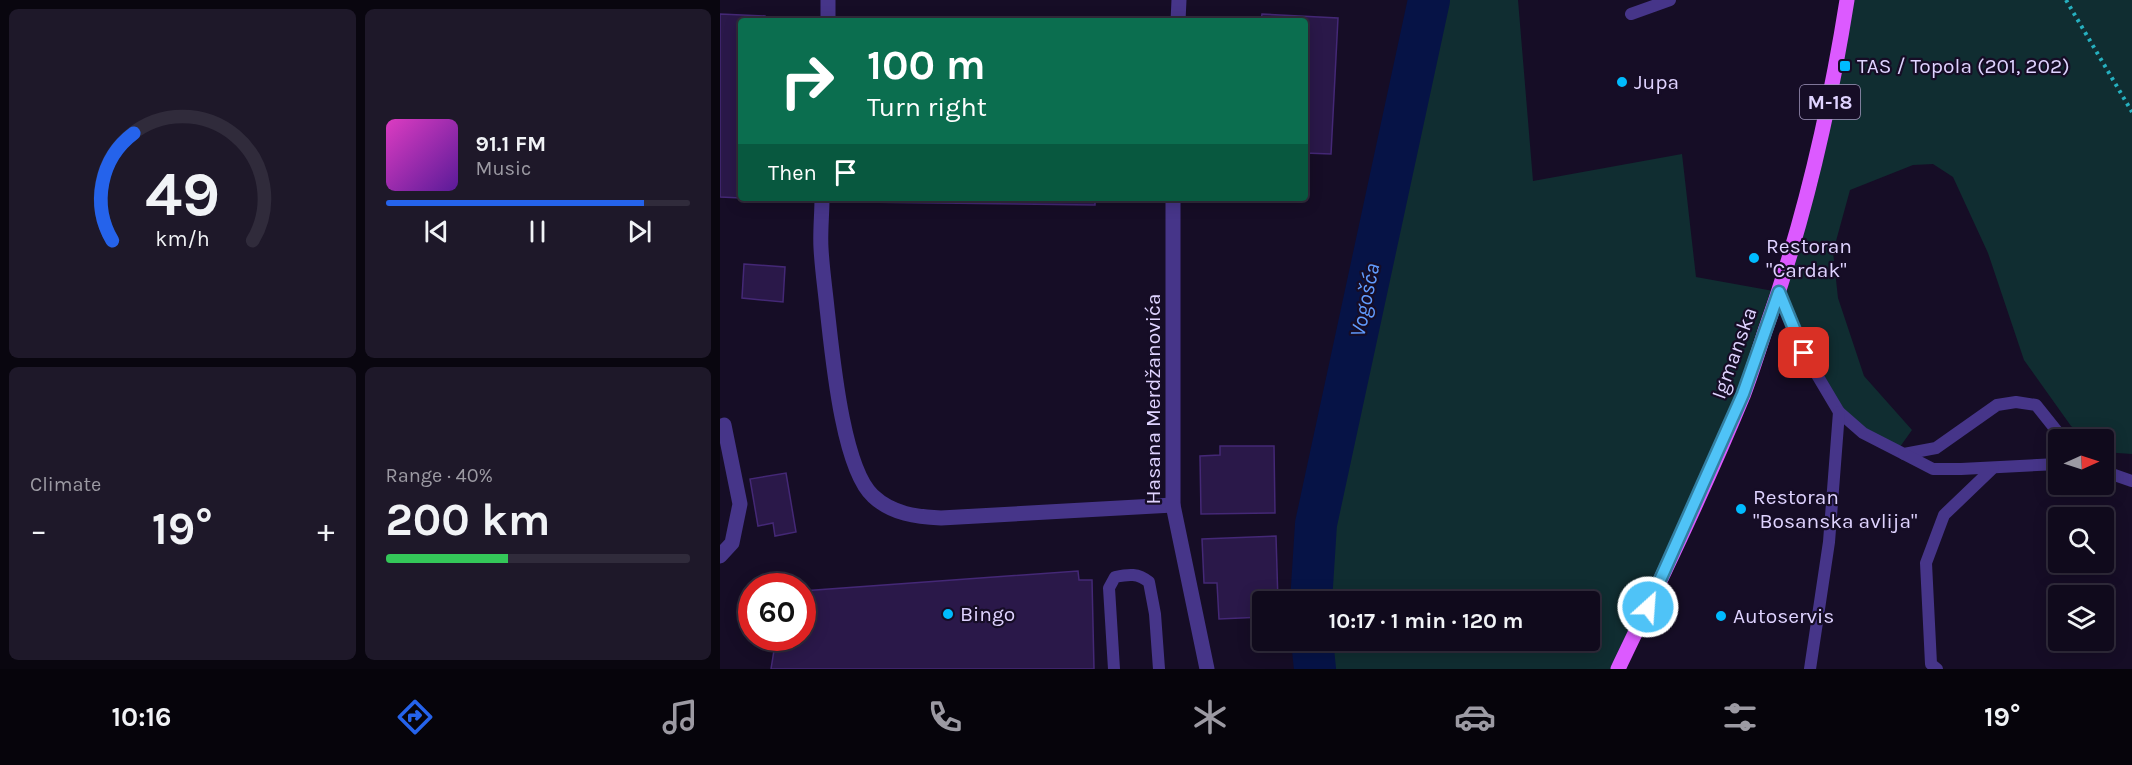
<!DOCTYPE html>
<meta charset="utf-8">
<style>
:root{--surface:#100a1c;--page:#1e1829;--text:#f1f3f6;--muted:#9c9aa3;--line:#302b3b;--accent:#2563eb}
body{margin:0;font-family:Karla,sans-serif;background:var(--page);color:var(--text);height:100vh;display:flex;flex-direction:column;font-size:22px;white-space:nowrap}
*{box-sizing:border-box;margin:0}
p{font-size:20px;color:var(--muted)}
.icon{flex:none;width:33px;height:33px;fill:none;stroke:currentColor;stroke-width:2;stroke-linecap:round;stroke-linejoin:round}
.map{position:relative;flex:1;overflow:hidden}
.drawer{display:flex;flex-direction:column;gap:9px;padding:9px;background:#09060f;width:720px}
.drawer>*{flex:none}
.banner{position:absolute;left:18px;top:18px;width:570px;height:183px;border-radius:6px;box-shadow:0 3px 15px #0003,0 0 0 2px var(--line);background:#0b6e4f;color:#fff;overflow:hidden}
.needle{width:39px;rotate:87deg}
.controls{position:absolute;left:1328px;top:429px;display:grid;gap:12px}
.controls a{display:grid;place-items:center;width:66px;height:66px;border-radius:6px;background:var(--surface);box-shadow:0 3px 15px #0003,0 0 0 2px var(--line);font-size:30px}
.speed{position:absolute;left:18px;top:573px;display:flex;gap:12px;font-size:30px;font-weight:700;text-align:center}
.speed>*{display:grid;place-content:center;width:78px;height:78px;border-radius:50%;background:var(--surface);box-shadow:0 3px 15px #0003,0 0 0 2px var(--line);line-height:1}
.speed .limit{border:9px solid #d22;background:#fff;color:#111}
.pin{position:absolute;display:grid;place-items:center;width:51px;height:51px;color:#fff;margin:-26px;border-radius:12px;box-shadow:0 3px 9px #0006}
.me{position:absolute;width:66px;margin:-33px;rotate:26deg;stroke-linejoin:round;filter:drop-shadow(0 0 4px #0008)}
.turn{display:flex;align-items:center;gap:21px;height:126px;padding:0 30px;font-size:27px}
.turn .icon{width:78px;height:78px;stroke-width:2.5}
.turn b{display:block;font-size:42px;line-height:51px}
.then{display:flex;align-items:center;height:57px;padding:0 30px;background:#0003;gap:12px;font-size:22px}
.big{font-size:45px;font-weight:700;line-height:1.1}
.drawer .widget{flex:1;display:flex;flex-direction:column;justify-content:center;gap:9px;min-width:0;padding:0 21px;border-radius:9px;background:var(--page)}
.drawer .dial{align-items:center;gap:0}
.dial svg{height:156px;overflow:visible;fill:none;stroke:var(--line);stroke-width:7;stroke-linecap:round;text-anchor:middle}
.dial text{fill:var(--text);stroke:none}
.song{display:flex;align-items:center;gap:18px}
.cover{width:72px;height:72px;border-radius:9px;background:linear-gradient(135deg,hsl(310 70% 55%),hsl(270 70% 35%))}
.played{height:6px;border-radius:3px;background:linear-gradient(90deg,var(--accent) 85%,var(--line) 85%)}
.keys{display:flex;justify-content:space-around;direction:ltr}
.heat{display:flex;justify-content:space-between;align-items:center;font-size:33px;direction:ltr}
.charge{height:9px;border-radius:4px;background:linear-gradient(90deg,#34c759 40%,var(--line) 0)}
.drawer .tiles{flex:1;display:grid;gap:9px;grid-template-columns:repeat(2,1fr)}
.trip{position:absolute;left:532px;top:591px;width:348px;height:60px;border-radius:6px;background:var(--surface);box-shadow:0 3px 15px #0003,0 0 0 2px var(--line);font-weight:700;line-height:60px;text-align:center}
.tab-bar{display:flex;height:96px;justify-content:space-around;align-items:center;background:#06040b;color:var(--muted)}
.tab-bar .icon{width:42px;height:42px}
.tab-bar .active{color:var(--accent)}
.tab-bar b{font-size:27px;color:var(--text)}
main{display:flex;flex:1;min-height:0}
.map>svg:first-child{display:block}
.green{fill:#102d31}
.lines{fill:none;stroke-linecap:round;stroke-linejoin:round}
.river{stroke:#061346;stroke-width:42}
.building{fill:#2a1849;stroke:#442876;stroke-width:1.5}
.path{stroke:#26b0bf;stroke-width:4;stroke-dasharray:3 4.5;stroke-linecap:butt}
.service{stroke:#463589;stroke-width:12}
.minor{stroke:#463589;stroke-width:15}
.primary{stroke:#dc5aff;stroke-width:15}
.route-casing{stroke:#337fa1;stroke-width:15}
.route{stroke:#4fc3f7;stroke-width:10}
.poi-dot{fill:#00bbfe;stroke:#160d26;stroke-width:2}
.labels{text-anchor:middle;stroke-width:4.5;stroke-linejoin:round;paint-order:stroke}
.shield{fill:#160d26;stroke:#a398be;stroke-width:1.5}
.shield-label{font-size:20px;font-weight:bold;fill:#dfd3ff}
.poi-label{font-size:21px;fill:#dfd3ff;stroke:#160d26;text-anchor:start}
.street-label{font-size:21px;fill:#dfd3ff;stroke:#160d26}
.water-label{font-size:22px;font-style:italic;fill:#619cff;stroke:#160d26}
</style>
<main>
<section class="drawer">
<div class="tiles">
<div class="widget dial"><svg viewBox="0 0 100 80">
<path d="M14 69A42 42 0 1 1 86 69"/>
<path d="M14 69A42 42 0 0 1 25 14" stroke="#2563eb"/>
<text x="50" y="56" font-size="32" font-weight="700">49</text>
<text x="50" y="72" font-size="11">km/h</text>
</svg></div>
<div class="widget">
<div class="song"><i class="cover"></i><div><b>91.1 FM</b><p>Music</p></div></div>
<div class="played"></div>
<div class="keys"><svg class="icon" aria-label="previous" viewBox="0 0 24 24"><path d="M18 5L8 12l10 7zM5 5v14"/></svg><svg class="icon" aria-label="pause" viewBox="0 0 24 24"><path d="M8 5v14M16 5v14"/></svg><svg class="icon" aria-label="next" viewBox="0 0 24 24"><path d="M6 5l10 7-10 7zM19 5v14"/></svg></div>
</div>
<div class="widget"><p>Climate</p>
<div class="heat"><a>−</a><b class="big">19°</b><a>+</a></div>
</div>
<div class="widget"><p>Range · 40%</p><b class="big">200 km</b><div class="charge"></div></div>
</div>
</section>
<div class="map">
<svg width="1412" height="669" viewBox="0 0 1412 669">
<rect width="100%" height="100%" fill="#160d26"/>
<path class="green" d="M709 0H798L813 181 962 154 976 277 1059 292 1127 0H1412V454L1383 452V440L1366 439 1351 426 1304 360 1268 253 1233 177 1213 164 1193 165 1130 190 1113 252 1118 298 1144 376 1192 430 1177 451 1119 412 1060 293 1023 394 896 669H595L592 641 870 640V602H591L596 524Z"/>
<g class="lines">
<g class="river">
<path d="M591 602 596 524 709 0"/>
<path d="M592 640 595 669"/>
</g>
</g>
<g class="building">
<path d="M0 14 45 16V21H21V198L0 197Z"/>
<path d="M542 14 618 18 611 154 585 153V21H541Z"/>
<path d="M139 198H375V205L139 202Z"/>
<path d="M24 264 65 267 63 302 22 298Z"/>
<path d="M500 446H554L555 513 481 514 480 456 500 455Z"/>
<path d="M66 473 76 532 55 536 53 523 38 526 30 479Z"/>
<path d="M556 536 558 602H543V617L499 619 497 583H484L482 539Z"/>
<path d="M358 571 359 580H372L374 669H51L56 638H82V591Z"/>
</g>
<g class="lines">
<path class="path" d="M1346 0 1412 112"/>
<g class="service">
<path d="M911 14 950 0"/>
<path d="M1059 292 1084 353 1119 412 1143 433 1184 454 1216 448 1277 405 1296 402 1316 405 1344 440"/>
<path d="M1184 454 1213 469H1241L1338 464"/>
<path d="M1383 471 1412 481"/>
<path d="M394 669 389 588 395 577C409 574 418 573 429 582L435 614 439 669"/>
<path d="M1090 669 1109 542 1119 412"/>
<path d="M1217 669 1211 664 1206 563 1224 515 1273 468"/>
</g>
<g class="minor">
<path d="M108 21V0"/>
<path d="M458 21 459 0"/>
<path d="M102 198C102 215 100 232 101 248 102 268 105 288 107 308 112 351 122 468 153 496 172 514 197 517 221 518L453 505"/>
<path d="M453 198V505L487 669"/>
<path d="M0 556 12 543 20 504 4 425"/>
</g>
<path class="primary" d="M898 669C941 579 985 488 1023 396 1031 375 1038 353 1045 331 1084 222 1109 114 1127 0"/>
</g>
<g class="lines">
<defs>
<path id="route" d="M928 607 1023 394 1059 292 1084 353"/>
</defs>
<use href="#route" class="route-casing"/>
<use href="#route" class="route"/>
</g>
<g class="poi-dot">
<rect x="1119" y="60" width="12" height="12" rx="3"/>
<circle cx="902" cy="82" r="6"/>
<circle cx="1034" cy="258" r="6"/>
<circle cx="1021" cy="509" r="6"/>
<circle cx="228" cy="614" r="6"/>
<circle cx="1001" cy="616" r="6"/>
</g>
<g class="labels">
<rect class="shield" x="1080" y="85" width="60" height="34" rx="4.5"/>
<g class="shield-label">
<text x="1110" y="109">M-18</text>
</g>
<g class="poi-label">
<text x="1137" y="73">TAS / Topola (201, 202)</text>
<text x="914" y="89">Jupa</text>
<text x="1046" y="253">Restoran<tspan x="1046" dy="24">"Cardak"</tspan></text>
<text x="1033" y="504">Restoran<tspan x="1033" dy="24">"Bosanska avlija"</tspan></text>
<text x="240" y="621">Bingo</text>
<text x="1013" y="623">Autoservis</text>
</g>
<g class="street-label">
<text transform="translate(1014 353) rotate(-70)" y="7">Igmanska</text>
<text transform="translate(433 399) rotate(-90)" y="7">Hasana Merdžanovića</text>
</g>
<g class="water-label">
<text transform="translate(644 300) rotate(-78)" y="8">Vogošća</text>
</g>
</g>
</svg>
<div class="controls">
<a><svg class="needle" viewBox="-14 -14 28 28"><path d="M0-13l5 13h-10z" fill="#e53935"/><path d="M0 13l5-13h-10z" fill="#9c9aa3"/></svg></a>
<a><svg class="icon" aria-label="search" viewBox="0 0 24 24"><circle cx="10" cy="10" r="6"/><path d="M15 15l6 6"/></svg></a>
<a><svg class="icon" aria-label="layers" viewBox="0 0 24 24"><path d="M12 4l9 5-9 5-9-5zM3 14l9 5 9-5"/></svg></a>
</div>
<div class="speed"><div class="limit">60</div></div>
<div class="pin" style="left:1084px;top:353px;background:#d93025"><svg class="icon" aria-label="arrive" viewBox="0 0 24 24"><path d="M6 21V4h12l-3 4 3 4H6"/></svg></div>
<svg class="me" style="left:928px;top:607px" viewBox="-20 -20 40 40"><circle r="17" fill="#4fc3f7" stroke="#fff" stroke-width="3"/><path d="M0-11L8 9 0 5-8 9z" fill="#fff"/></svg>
<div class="trip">10:17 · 1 min · 120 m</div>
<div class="banner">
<div class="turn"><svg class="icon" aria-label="right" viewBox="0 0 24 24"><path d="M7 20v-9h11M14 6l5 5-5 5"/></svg><div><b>100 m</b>Turn right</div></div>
<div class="then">Then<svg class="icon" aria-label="arrive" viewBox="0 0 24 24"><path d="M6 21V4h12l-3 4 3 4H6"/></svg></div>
</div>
</div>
</main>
<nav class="tab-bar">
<b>10:16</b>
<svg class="icon active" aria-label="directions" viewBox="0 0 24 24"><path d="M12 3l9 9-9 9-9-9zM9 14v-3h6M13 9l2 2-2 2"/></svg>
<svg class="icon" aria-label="music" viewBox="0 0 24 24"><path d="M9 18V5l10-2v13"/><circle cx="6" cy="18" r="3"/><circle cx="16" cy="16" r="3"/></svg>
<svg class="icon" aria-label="phone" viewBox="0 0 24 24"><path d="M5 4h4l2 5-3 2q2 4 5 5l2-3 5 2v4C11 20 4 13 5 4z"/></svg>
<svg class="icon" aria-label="climate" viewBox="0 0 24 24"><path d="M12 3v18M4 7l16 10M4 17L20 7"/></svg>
<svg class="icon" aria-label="car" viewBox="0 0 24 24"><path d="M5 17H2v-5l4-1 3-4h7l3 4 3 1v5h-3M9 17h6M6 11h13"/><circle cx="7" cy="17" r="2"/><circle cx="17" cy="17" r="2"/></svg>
<svg class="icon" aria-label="filters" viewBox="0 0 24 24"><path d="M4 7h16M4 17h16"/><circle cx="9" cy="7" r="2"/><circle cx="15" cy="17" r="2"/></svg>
<b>19°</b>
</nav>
